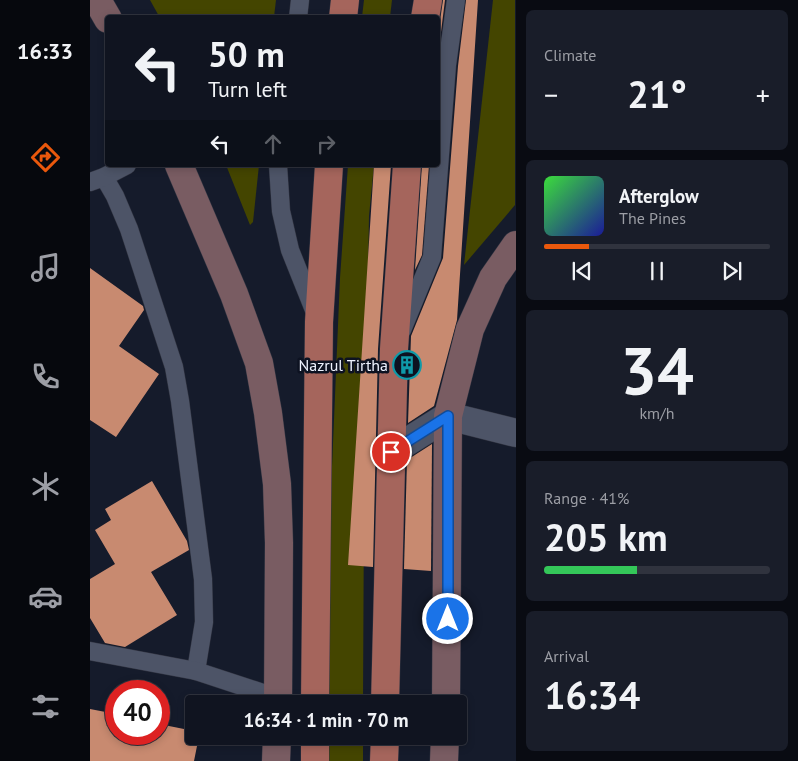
<!DOCTYPE html>
<meta charset="utf-8">
<style>
:root{--surface:#101420;--page:#191d29;--text:#f1f3f6;--muted:#9c9ea5;--line:#30333e;--accent:#ea580c}
body{margin:0;font-family:"PT Sans",sans-serif;background:var(--page);color:var(--text);height:100vh;display:flex;flex-direction:column;font-size:19px;white-space:nowrap}
*{box-sizing:border-box;margin:0}
p{font-size:16px;color:var(--muted)}
.icon{flex:none;width:28px;height:28px;fill:none;stroke:currentColor;stroke-width:2;stroke-linecap:round;stroke-linejoin:round}
.map{position:relative;flex:1;overflow:hidden}
.panel{display:flex;flex-direction:column;gap:10px;padding:10px;background:#090b12;width:282px}
.panel>*{flex:none}
.hud{position:absolute;left:15px;top:15px;width:335px;height:152px;border-radius:5px;box-shadow:0 2px 8px #0003,0 0 0 1px var(--line);background:#101420;color:var(--text);overflow:hidden}
.speed{position:absolute;left:15px;top:680px;display:flex;gap:10px;font-size:25px;font-weight:700;text-align:center}
.speed>*{display:grid;place-content:center;width:65px;height:65px;border-radius:50%;background:var(--surface);box-shadow:0 2px 8px #0003,0 0 0 1px var(--line);line-height:1}
.speed .limit{border:8px solid #d22;background:#fff;color:#111}
.pin{position:absolute;display:grid;place-items:center;width:42px;height:42px;color:#fff;margin:-21px;border:2px solid #fff;border-radius:50%;box-shadow:0 1px 5px #0007}
.me{position:absolute;width:55px;margin:-28px;rotate:0deg;stroke-linejoin:round;filter:drop-shadow(0 0 4px #0008)}
.turn{display:flex;align-items:center;gap:18px;height:105px;padding:0 20px;font-size:22px}
.turn .icon{width:65px;height:65px;stroke-width:2.5}
.turn b{display:block;font-size:35px;line-height:42px}
.lanes{display:flex;align-items:center;height:48px;padding:0 20px;background:#0003;justify-content:center;gap:25px;direction:ltr}
.lanes .off{opacity:.35}
.big{font-size:38px;font-weight:700;line-height:1.1}
.panel .tile{flex:1;display:flex;flex-direction:column;justify-content:center;gap:8px;min-width:0;padding:0 18px;border-radius:8px;background:var(--page)}
.panel .dial{align-items:center;gap:0}
.dial b{font-size:65px;line-height:1}
.song{display:flex;align-items:center;gap:15px}
.cover{width:60px;height:60px;border-radius:8px;background:linear-gradient(135deg,hsl(120 70% 55%),hsl(240 70% 35%))}
.played{height:5px;border-radius:2px;background:linear-gradient(90deg,var(--accent) 20%,var(--line) 20%)}
.keys{display:flex;justify-content:space-around;direction:ltr}
.heat{display:flex;justify-content:space-between;align-items:center;font-size:28px;direction:ltr}
.charge{height:8px;border-radius:4px;background:linear-gradient(90deg,#34c759 41%,var(--line) 0)}
.trip{position:absolute;left:95px;top:695px;width:282px;height:50px;border-radius:5px;background:var(--surface);box-shadow:0 2px 8px #0003,0 0 0 1px var(--line);font-weight:700;line-height:50px;text-align:center}
main{display:flex;flex:1;min-height:0}
.tab-bar{display:flex;flex-direction:column;width:90px;justify-content:space-around;align-items:center;background:#06080d;color:var(--muted)}
.tab-bar .icon{width:35px;height:35px}
.tab-bar .active{color:var(--accent)}
.tab-bar b{font-size:22px;color:var(--text)}
.map>svg:first-child{display:block}
.green{fill:#444500}
.building{fill:#c88a70}
.lines{fill:none;stroke-linecap:round;stroke-linejoin:round}
.lane-casing{stroke:#323542;stroke-width:19}
.street-casing{stroke:#323542;stroke-width:29}
.secondary-casing{stroke:#323542;stroke-width:29}
.primary-casing{stroke:#323542;stroke-width:29}
.lane{stroke:#4d5467;stroke-width:18}
.street{stroke:#4d5467;stroke-width:28}
.secondary{stroke:#795c62;stroke-width:28}
.primary{stroke:#a5655c;stroke-width:28}
.route-casing{stroke:#114b97;stroke-width:12}
.route{stroke:#1a73e8;stroke-width:9}
.labels{text-anchor:middle;stroke-width:5;stroke-linejoin:round;paint-order:stroke}
.poi-label{font-size:16px;fill:#eff3ff;stroke:#0d1221;text-anchor:end}
</style>
<main>
<nav class="tab-bar">
<b>16:33</b>
<svg class="icon active" aria-label="directions" viewBox="0 0 24 24"><path d="M12 3l9 9-9 9-9-9zM9 14v-3h6M13 9l2 2-2 2"/></svg>
<svg class="icon" aria-label="music" viewBox="0 0 24 24"><path d="M9 18V5l10-2v13"/><circle cx="6" cy="18" r="3"/><circle cx="16" cy="16" r="3"/></svg>
<svg class="icon" aria-label="phone" viewBox="0 0 24 24"><path d="M5 4h4l2 5-3 2q2 4 5 5l2-3 5 2v4C11 20 4 13 5 4z"/></svg>
<svg class="icon" aria-label="climate" viewBox="0 0 24 24"><path d="M12 3v18M4 7l16 10M4 17L20 7"/></svg>
<svg class="icon" aria-label="car" viewBox="0 0 24 24"><path d="M5 17H2v-5l4-1 3-4h7l3 4 3 1v5h-3M9 17h6M6 11h13"/><circle cx="7" cy="17" r="2"/><circle cx="17" cy="17" r="2"/></svg>
<svg class="icon" aria-label="filters" viewBox="0 0 24 24"><path d="M4 7h16M4 17h16"/><circle cx="9" cy="7" r="2"/><circle cx="15" cy="17" r="2"/></svg>
</nav>
<div class="map">
<svg width="426" height="761" viewBox="0 0 426 761">
<rect width="100%" height="100%" fill="#151b2b"/>
<g class="green">
<path d="M60 0H186L184 17 70 18Z"/>
<path d="M274 0H302L300 17H272Z"/>
<path d="M403 0H425V205L374 265Z"/>
<path d="M136 165H169L163 222 160 225Z"/>
<path d="M258 165H284L279 216 274 504 273 704H238L240 514 250 278Z"/>
<rect x="238" y="736" width="35" height="25"/>
</g>
<g class="building">
<path d="M353 0H355L348 56V27L350 21Z"/>
<path d="M376 0H388L367 320 344 406 318 423 321 336 353 258 368 66Z"/>
<path d="M284 165H301L288 349 283 567 258 565Z"/>
<path d="M332 165H339L332 255 325 270Z"/>
<path d="M0 268 53 306 54 310 29 346 69 374 26 437 0 420Z"/>
<path d="M342 444 341 571 314 569 317 460Z"/>
<path d="M62 481 97 541 99 550 61 572 87 615 35 647 15 643 0 618V579L25 564 5 530 21 520 15 509Z"/>
<path d="M0 709 26 714V734H69V724L104 731V736H109L104 761H0Z"/>
</g>
<g class="lines">
<defs>
<g id="lane">
<path d="M208 18 210 0"/>
<path d="M188 165 191 211 200 250 226 315"/>
<path d="M14 177 25 196 39 229 84 367 90 401 113 579 114 622 106 671"/>
<path d="M0 182 14 177 37 165"/>
<path d="M312 330 342 257 357 65 366 0"/>
<path d="M0 651 106 671 188 698"/>
</g>
<path id="street" d="M301 452 358 416 426 433"/>
<g id="secondary">
<path d="M7 0 18 19"/>
<path d="M89 165 144 294 169 363 178 413 187 484 189 543 188 704"/>
<path d="M356 704 358 416 380 329 403 278 426 245"/>
<path d="M186 761 187 736"/>
<path d="M354 761 355 736"/>
</g>
<g id="primary">
<path d="M253 18 255 0"/>
<path d="M335 18 338 0"/>
<path d="M225 704 229 322 239 165"/>
<path d="M295 704 304 349 317 165"/>
<path d="M225 761V736"/>
<path d="M294 761 295 736"/>
</g>
</defs>
<use href="#lane" class="lane-casing"/>
<use href="#street" class="street-casing"/>
<use href="#secondary" class="secondary-casing"/>
<use href="#primary" class="primary-casing"/>
<use href="#lane" class="lane"/>
<use href="#street" class="street"/>
<use href="#secondary" class="secondary"/>
<use href="#primary" class="primary"/>
</g>
<g class="lines">
<defs>
<path id="route" d="M301 452 358 416V619"/>
</defs>
<use href="#route" class="route-casing"/>
<use href="#route" class="route"/>
</g>
<defs>
<symbol id="building-ring" viewBox="-11 -11 22 22"><circle r="9.5" fill="#0d1221" stroke="#0f9aa8" stroke-width="1.5"/><path d="M-4-6H4V6H1V3H-1V6H-4ZM-2.5-4.3h1.7v1.8h-1.7ZM.8-4.3h1.7v1.8H.8ZM-2.5-1h1.7V.8h-1.7ZM.8-1h1.7V.8H.8Z" fill="#0f9aa8"/></symbol>
</defs>
<g fill-rule="evenodd">
<use href="#building-ring" x="301" y="349" width="32" height="32"/>
</g>
<g class="labels">
<g class="poi-label">
<text x="298" y="371">Nazrul Tirtha</text>
</g>
</g>
</svg>
<div class="speed"><div class="limit">40</div></div>
<div class="pin" style="left:301px;top:452px;background:#d93025"><svg class="icon" aria-label="arrive" viewBox="0 0 24 24"><path d="M6 21V4h12l-3 4 3 4H6"/></svg></div>
<svg class="me" style="left:358px;top:619px" viewBox="-20 -20 40 40"><circle r="17" fill="#1a73e8" stroke="#fff" stroke-width="3"/><path d="M0-11L8 9 0 5-8 9z" fill="#fff"/></svg>
<div class="trip">16:34 · 1 min · 70 m</div>
<div class="hud">
<div class="turn"><svg class="icon" aria-label="left" viewBox="0 0 24 24"><path d="M17 20v-9H6M10 6l-5 5 5 5"/></svg><div><b>50 m</b>Turn left</div></div>
<div class="lanes"><svg class="icon" aria-label="left" viewBox="0 0 24 24"><path d="M17 20v-9H6M10 6l-5 5 5 5"/></svg><svg class="icon off" aria-label="ahead" viewBox="0 0 24 24"><path d="M12 20V5M6 11l6-6 6 6"/></svg><svg class="icon off" aria-label="right" viewBox="0 0 24 24"><path d="M7 20v-9h11M14 6l5 5-5 5"/></svg></div>
</div>
</div>
<section class="panel">
<div class="tile"><p>Climate</p>
<div class="heat"><a>−</a><b class="big">21°</b><a>+</a></div>
</div>
<div class="tile">
<div class="song"><i class="cover"></i><div><b>Afterglow</b><p>The Pines</p></div></div>
<div class="played"></div>
<div class="keys"><svg class="icon" aria-label="previous" viewBox="0 0 24 24"><path d="M18 5L8 12l10 7zM5 5v14"/></svg><svg class="icon" aria-label="pause" viewBox="0 0 24 24"><path d="M8 5v14M16 5v14"/></svg><svg class="icon" aria-label="next" viewBox="0 0 24 24"><path d="M6 5l10 7-10 7zM19 5v14"/></svg></div>
</div>
<div class="tile dial"><b>34</b><p>km/h</p></div>
<div class="tile"><p>Range · 41%</p><b class="big">205 km</b><div class="charge"></div></div>
<div class="tile"><p>Arrival</p><b class="big">16:34</b></div>
</section>
</main>
